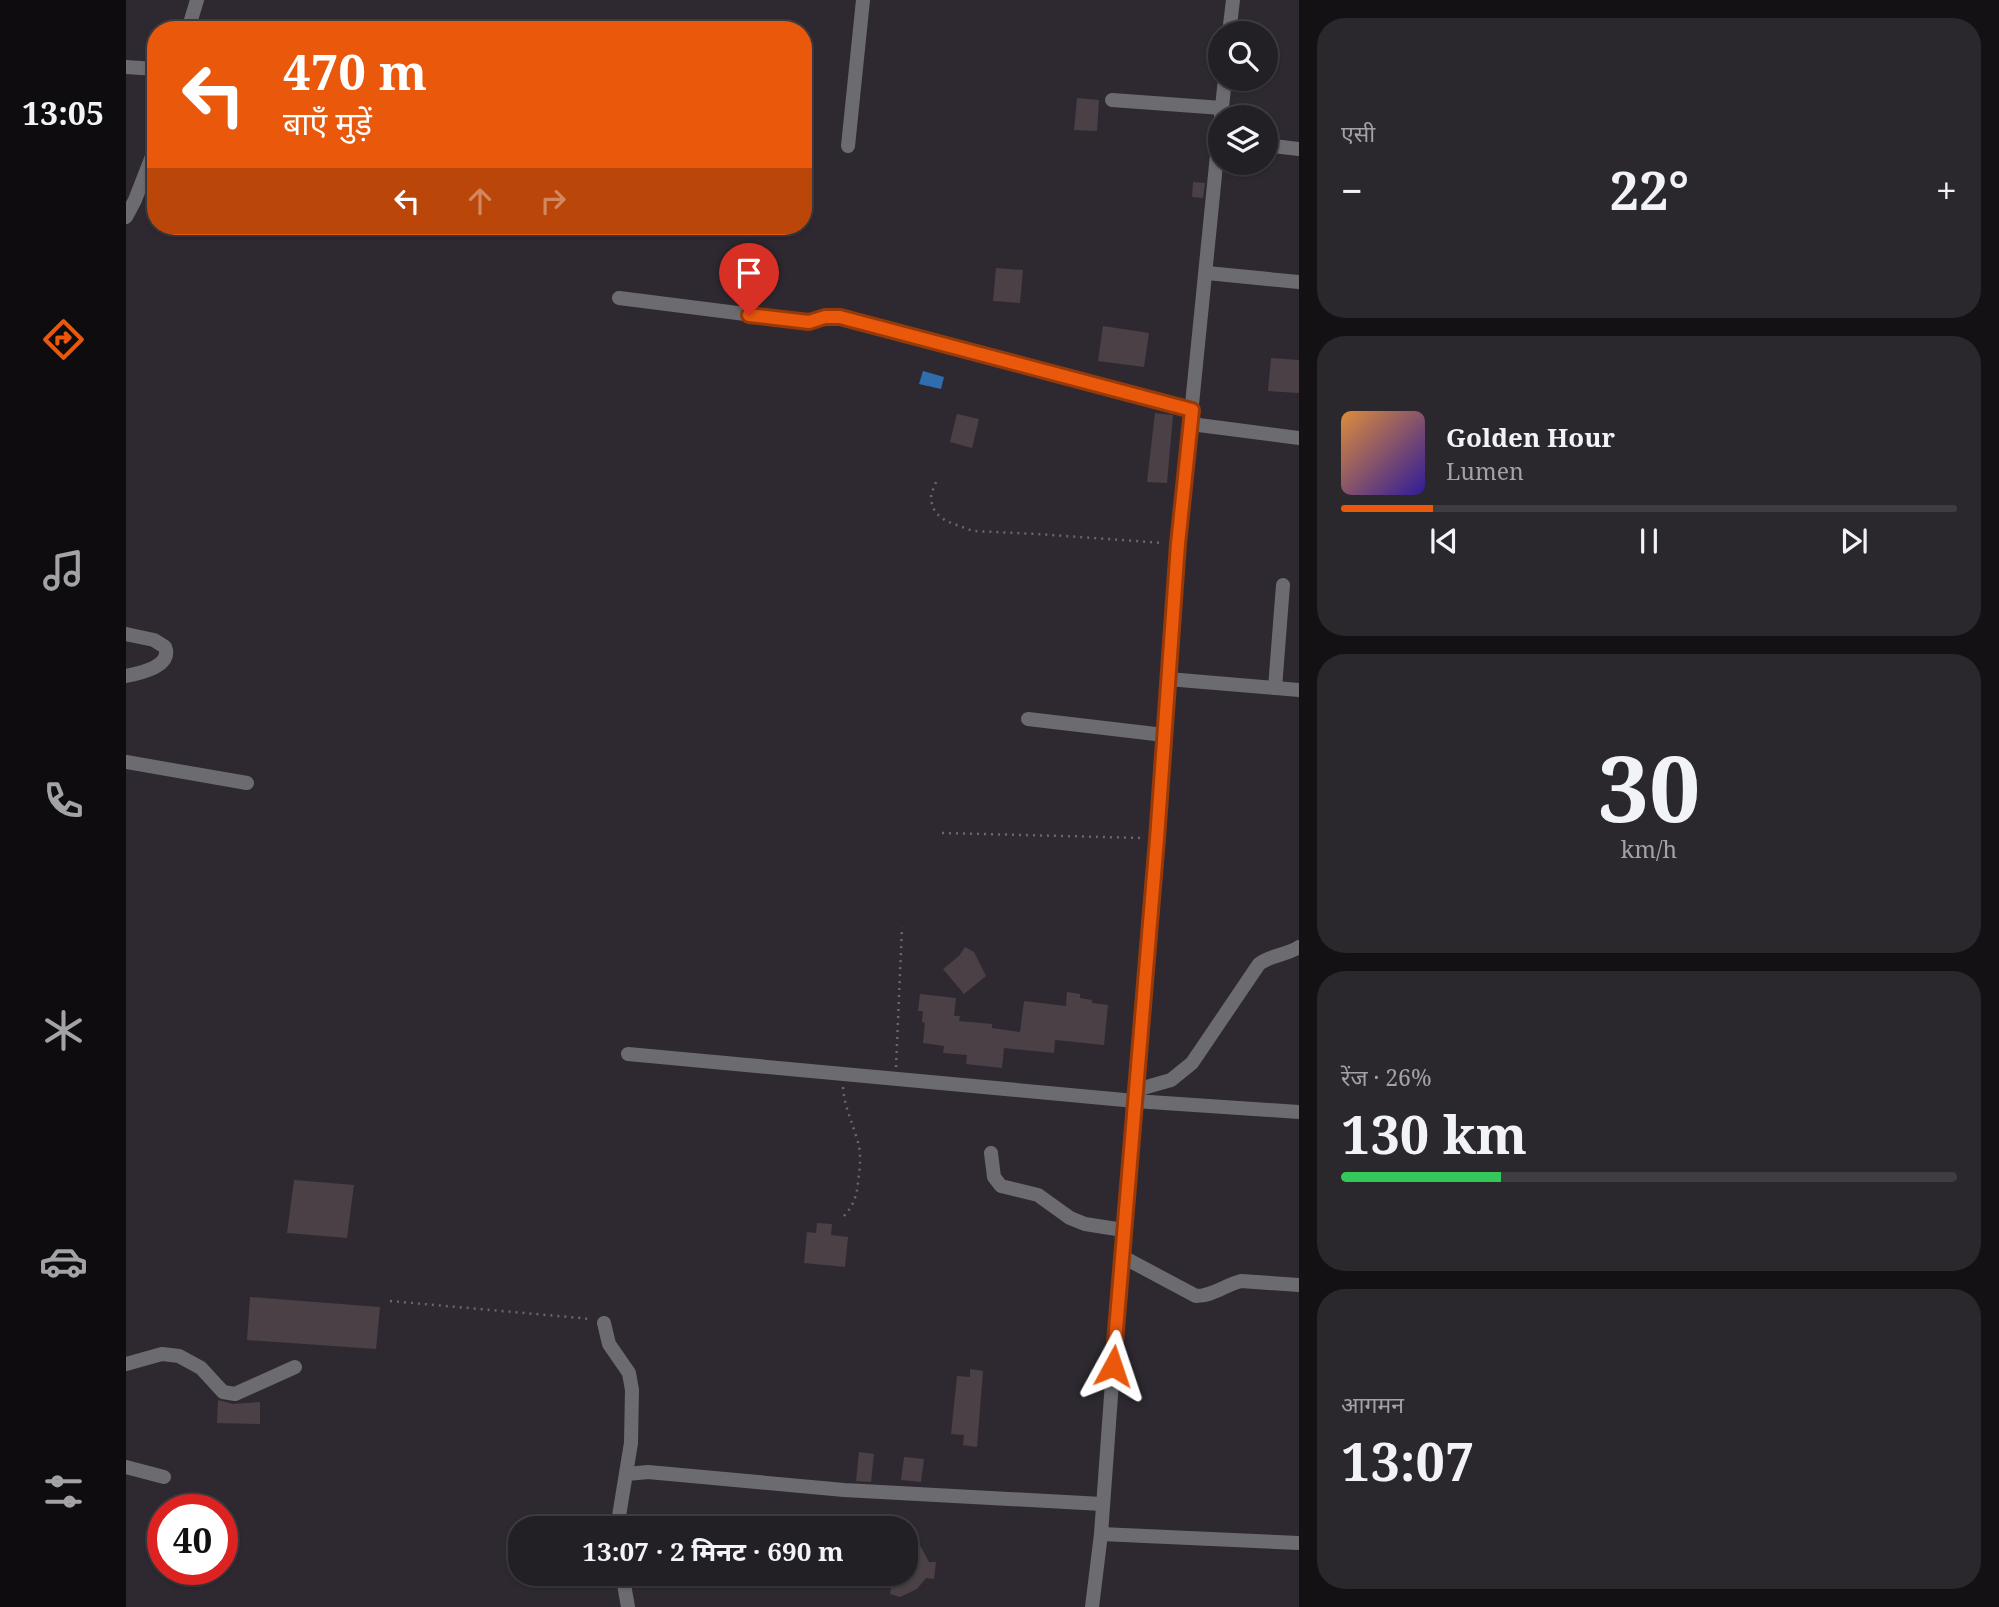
<!DOCTYPE html>
<html lang="hi">
<meta charset="utf-8">
<style>
:root{--surface:#221f25;--page:#2a272d;--text:#f1f3f6;--muted:#a2a2a7;--line:#3f3d42;--accent:#ea580c}
body{margin:0;font-family:"Noto Serif","Noto Sans Devanagari",serif;background:var(--page);color:var(--text);height:100vh;display:flex;flex-direction:column;font-size:26px;white-space:nowrap}
*{box-sizing:border-box;margin:0}
p{font-size:23px;color:var(--muted)}
.icon{flex:none;width:38px;height:38px;fill:none;stroke:currentColor;stroke-width:2;stroke-linecap:round;stroke-linejoin:round}
.map{position:relative;flex:1;overflow:hidden}
.side{display:flex;flex-direction:column;gap:18px;padding:18px;background:#131114;width:700px}
.side>*{flex:none}
.top-card{position:absolute;left:21px;top:21px;width:665px;height:214px;border-radius:28px;box-shadow:0 2px 5px #0004,0 0 0 2px var(--line);background:#ea580c;color:#fff;overflow:hidden}
.fabs{position:absolute;left:1082px;top:21px;display:grid;gap:14px}
.fabs a{display:grid;place-items:center;width:70px;height:70px;border-radius:50%;background:var(--surface);box-shadow:0 2px 5px #0004,0 0 0 2px var(--line);font-size:35px}
.speed{position:absolute;left:21px;top:1494px;display:flex;gap:14px;font-size:35px;font-weight:700;text-align:center}
.speed>*{display:grid;place-content:center;width:91px;height:91px;border-radius:50%;background:var(--surface);box-shadow:0 2px 5px #0004,0 0 0 2px var(--line);line-height:1}
.speed .limit{border:10px solid #d22;background:#fff;color:#111}
.pin{position:absolute;display:grid;place-items:center;width:60px;height:60px;color:#fff;margin:-72px -30px;border-radius:50% 50% 50% 0;rotate:-45deg;box-shadow:0 0 7px #0007}
.pin .icon{rotate:45deg}
.me{position:absolute;width:77px;margin:-38px;rotate:5deg;stroke-linejoin:round;filter:drop-shadow(0 0 5px #0008)}
.turn{display:flex;align-items:center;gap:24px;height:147px;padding:0 21px;font-size:32px}
.turn .icon{width:91px;height:91px;stroke-width:2.5}
.turn b{display:block;font-size:49px;line-height:60px}
.lanes{display:flex;align-items:center;height:66px;padding:0 21px;background:#0003;justify-content:center;gap:35px;direction:ltr}
.lanes .off{opacity:.35}
.big{font-size:52px;font-weight:700;line-height:1.1}
.side .card{flex:1;display:flex;flex-direction:column;justify-content:center;gap:10px;min-width:0;padding:0 24px;border-radius:28px;background:var(--page)}
.side .dial{align-items:center;gap:0}
.dial b{font-size:91px;line-height:1}
.song{display:flex;align-items:center;gap:21px}
.cover{width:84px;height:84px;border-radius:10px;background:linear-gradient(135deg,hsl(30 70% 55%),hsl(250 70% 35%))}
.played{height:7px;border-radius:4px;background:linear-gradient(90deg,var(--accent) 15%,var(--line) 15%)}
.keys{display:flex;justify-content:space-around;direction:ltr}
.heat{display:flex;justify-content:space-between;align-items:center;font-size:38px;direction:ltr}
.charge{height:10px;border-radius:5px;background:linear-gradient(90deg,#34c759 26%,var(--line) 0)}
.trip{position:absolute;left:382px;top:1516px;width:410px;height:70px;border-radius:28px;background:var(--surface);box-shadow:0 2px 5px #0004,0 0 0 2px var(--line);font-weight:700;line-height:70px;text-align:center}
main{display:flex;flex:1;min-height:0}
.tab-bar{display:flex;flex-direction:column;width:126px;justify-content:space-around;align-items:center;background:#0e0c0f;color:var(--muted)}
.tab-bar .icon{width:49px;height:49px}
.tab-bar .on{color:var(--accent)}
.tab-bar b{font-size:32px;color:var(--text)}
.map>svg:first-child{display:block}
.water{fill:#306dae}
.building{fill:#4a4045}
.lines{fill:none;stroke-linecap:round;stroke-linejoin:round}
.path{stroke:#6a666d;stroke-width:2.5;stroke-dasharray:2 5;stroke-linecap:butt}
.minor{stroke:#6c6c70;stroke-width:14}
.route-casing{stroke:#983908;stroke-width:18}
.route{stroke:#ea580c;stroke-width:12}
</style>
<main>
<nav class="tab-bar">
<b>13:05</b>
<svg class="icon on" aria-label="directions" viewBox="0 0 24 24"><path d="M12 3l9 9-9 9-9-9zM9 14v-3h6M13 9l2 2-2 2"/></svg>
<svg class="icon" aria-label="music" viewBox="0 0 24 24"><path d="M9 18V5l10-2v13"/><circle cx="6" cy="18" r="3"/><circle cx="16" cy="16" r="3"/></svg>
<svg class="icon" aria-label="phone" viewBox="0 0 24 24"><path d="M5 4h4l2 5-3 2q2 4 5 5l2-3 5 2v4C11 20 4 13 5 4z"/></svg>
<svg class="icon" aria-label="climate" viewBox="0 0 24 24"><path d="M12 3v18M4 7l16 10M4 17L20 7"/></svg>
<svg class="icon" aria-label="car" viewBox="0 0 24 24"><path d="M5 17H2v-5l4-1 3-4h7l3 4 3 1v5h-3M9 17h6M6 11h13"/><circle cx="7" cy="17" r="2"/><circle cx="17" cy="17" r="2"/></svg>
<svg class="icon" aria-label="filters" viewBox="0 0 24 24"><path d="M4 7h16M4 17h16"/><circle cx="9" cy="7" r="2"/><circle cx="15" cy="17" r="2"/></svg>
</nav>
<div class="map">
<svg width="1173" height="1607" viewBox="0 0 1173 1607">
<rect width="100%" height="100%" fill="#2e2931"/>
<path class="water" d="M797 371 818 377 815 389 793 384Z"/>
<g class="building">
<path d="M951 98 973 100 971 131 948 130Z"/>
<path d="M1067 182 1079 183 1077 198 1066 197Z"/>
<path d="M870 268 897 270 894 303 867 301Z"/>
<path d="M977 326 1023 333 1018 367 972 361Z"/>
<path d="M1145 358 1173 360V393L1142 391Z"/>
<path d="M1029 413 1047 415 1041 483 1021 482Z"/>
<path d="M831 414 853 419 846 448 824 442Z"/>
<path d="M839 947 848 952 860 976 838 994 817 969 833 956Z"/>
<path d="M941 992 954 994V998L966 1000V1003L982 1005 978 1045 929 1040 928 1053 878 1048 876 1068 840 1064 841 1055 817 1053 818 1046 797 1043 799 1023 796 1022 797 1011H792L794 994 830 998 828 1016H834L833 1021 866 1024V1028L894 1032 898 1001 940 1006Z"/>
<path d="M168 1180 228 1185 221 1238 161 1233Z"/>
<path d="M691 1223 706 1224 705 1235 722 1237 719 1267 678 1263 681 1232 690 1233Z"/>
<path d="M124 1297 254 1307 250 1349 121 1340Z"/>
<path d="M844 1369 857 1371 851 1447 837 1445 838 1435 825 1434 831 1376 844 1377Z"/>
<path d="M92 1400 107 1404 134 1402V1424L91 1423Z"/>
<path d="M733 1452 748 1454 745 1482 730 1481Z"/>
<path d="M778 1457 798 1459 795 1482 775 1480Z"/>
<path d="M779 1534 795 1547 803 1562H810L808 1579 800 1578 791 1589 774 1597 764 1594 767 1573H779Z"/>
</g>
<g class="lines">
<g class="path">
<path d="M810 482 805 495 806 506 811 514 820 521 847 531 911 534 1038 543"/>
<path d="M816 833 1017 838"/>
<path d="M770 1067 776 927"/>
<path d="M717 1087C718 1106 726 1121 731 1139 736 1154 734 1167 732 1182 731 1196 727 1206 718 1216"/>
<path d="M264 1301 465 1319"/>
</g>
<g class="minor">
<path d="M62 30 71 0"/>
<path d="M1103 33 1107 0"/>
<path d="M0 67 30 69"/>
<path d="M986 100 1096 108"/>
<path d="M1095 116 1099 79"/>
<path d="M1139 145 1173 149"/>
<path d="M722 146 737 0"/>
<path d="M0 217 9 200 30 146"/>
<path d="M1081 273 1173 282"/>
<path d="M493 298 675 321C689 322 700 316 714 317L1066 410"/>
<path d="M1065 424 1173 438"/>
<path d="M0 634 28 640 39 647C47 666 15 673 0 676"/>
<path d="M1042 679 1173 690"/>
<path d="M1149 688 1157 585"/>
<path d="M902 719 1038 735"/>
<path d="M0 762 121 783"/>
<path d="M502 1054 1009 1101 1173 1112"/>
<path d="M1010 1090 1045 1080 1066 1063 1133 964C1145 955 1161 955 1173 947"/>
<path d="M865 1153 868 1177 875 1186 912 1195 944 1218 959 1224 997 1230"/>
<path d="M995 1256 1070 1296C1087 1296 1099 1285 1115 1281L1173 1285"/>
<path d="M478 1323 483 1344 503 1373 506 1390 505 1443 491 1528"/>
<path d="M0 1364 36 1354 53 1356 75 1368 97 1392 109 1394 169 1367"/>
<path d="M0 1467 38 1477"/>
<path d="M501 1474 522 1472 718 1490 976 1504"/>
<path d="M975 1534 1173 1543"/>
<path d="M496 1573 502 1607"/>
<path d="M966 1607 975 1534 997 1230 1031 839 1052 544 1094 125"/>
</g>
</g>
<g class="lines">
<defs>
<path id="route" d="M623 315 683 322 699 317H714L1066 410 1052 544 1031 839 987 1366"/>
</defs>
<use href="#route" class="route-casing"/>
<use href="#route" class="route"/>
</g>
</svg>
<div class="fabs">
<a><svg class="icon" aria-label="search" viewBox="0 0 24 24"><circle cx="10" cy="10" r="6"/><path d="M15 15l6 6"/></svg></a>
<a><svg class="icon" aria-label="layers" viewBox="0 0 24 24"><path d="M12 4l9 5-9 5-9-5zM3 14l9 5 9-5"/></svg></a>
</div>
<div class="speed"><div class="limit">40</div></div>
<div class="pin" style="left:623px;top:315px;background:#d93025"><svg class="icon" aria-label="arrive" viewBox="0 0 24 24"><path d="M6 21V4h12l-3 4 3 4H6"/></svg></div>
<svg class="me" style="left:987px;top:1366px" viewBox="-20 -20 40 40"><path d="M0-17L14 15 0 8-14 15z" fill="#ea580c" stroke="#fff" stroke-width="4"/></svg>
<div class="trip">13:07 · 2 मिनट · 690 m</div>
<div class="top-card">
<div class="turn"><svg class="icon" aria-label="left" viewBox="0 0 24 24"><path d="M17 20v-9H6M10 6l-5 5 5 5"/></svg><div><b>470 m</b>बाएँ मुड़ें</div></div>
<div class="lanes"><svg class="icon" aria-label="left" viewBox="0 0 24 24"><path d="M17 20v-9H6M10 6l-5 5 5 5"/></svg><svg class="icon off" aria-label="ahead" viewBox="0 0 24 24"><path d="M12 20V5M6 11l6-6 6 6"/></svg><svg class="icon off" aria-label="right" viewBox="0 0 24 24"><path d="M7 20v-9h11M14 6l5 5-5 5"/></svg></div>
</div>
</div>
<section class="side">
<div class="card"><p>एसी</p>
<div class="heat"><a>−</a><b class="big">22°</b><a>+</a></div>
</div>
<div class="card">
<div class="song"><i class="cover"></i><div><b>Golden Hour</b><p>Lumen</p></div></div>
<div class="played"></div>
<div class="keys"><svg class="icon" aria-label="previous" viewBox="0 0 24 24"><path d="M18 5L8 12l10 7zM5 5v14"/></svg><svg class="icon" aria-label="pause" viewBox="0 0 24 24"><path d="M8 5v14M16 5v14"/></svg><svg class="icon" aria-label="next" viewBox="0 0 24 24"><path d="M6 5l10 7-10 7zM19 5v14"/></svg></div>
</div>
<div class="card dial"><b>30</b><p>km/h</p></div>
<div class="card"><p>रेंज · 26%</p><b class="big">130 km</b><div class="charge"></div></div>
<div class="card"><p>आगमन</p><b class="big">13:07</b></div>
</section>
</main>
